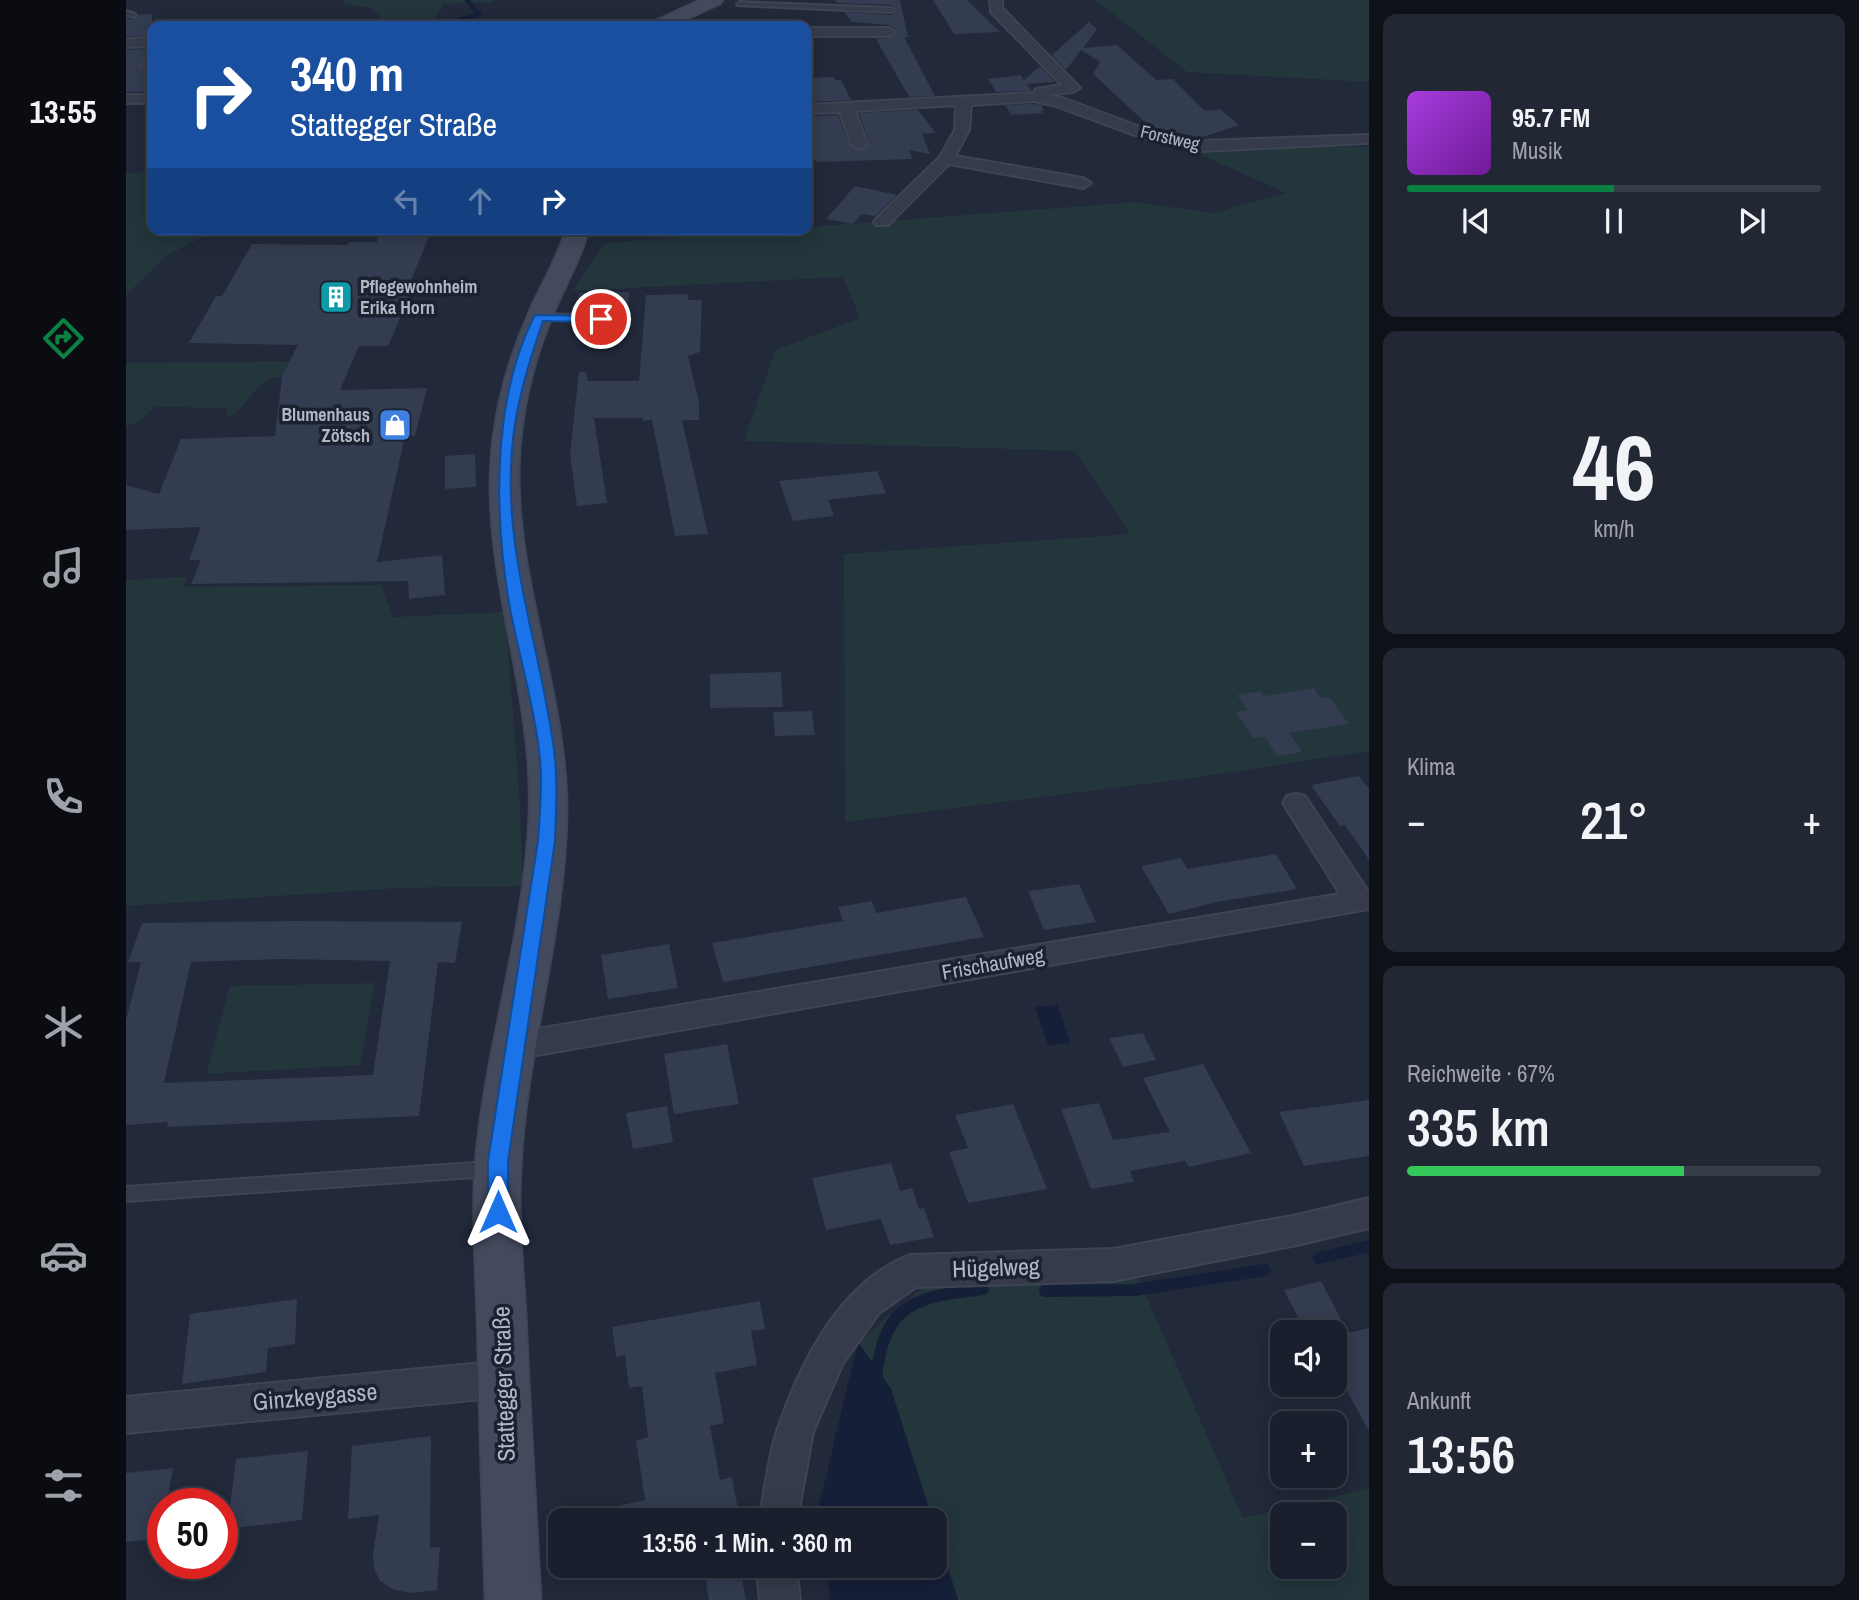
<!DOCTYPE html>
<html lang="de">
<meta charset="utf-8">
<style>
:root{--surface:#191f2c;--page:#222734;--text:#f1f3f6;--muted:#9fa2a9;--line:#373d48;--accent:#0b8043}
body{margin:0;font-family:"Archivo Narrow",sans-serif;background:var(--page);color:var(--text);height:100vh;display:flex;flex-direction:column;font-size:26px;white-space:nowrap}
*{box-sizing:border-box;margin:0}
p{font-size:23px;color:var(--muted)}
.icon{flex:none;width:38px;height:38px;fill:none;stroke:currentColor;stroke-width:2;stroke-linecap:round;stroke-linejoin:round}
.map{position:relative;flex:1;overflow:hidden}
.sheet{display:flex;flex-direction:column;gap:14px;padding:14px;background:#0e1118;width:490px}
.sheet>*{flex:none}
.top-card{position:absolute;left:21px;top:21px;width:665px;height:214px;border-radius:14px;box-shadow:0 4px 18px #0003,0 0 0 2px var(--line);background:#1a4fa0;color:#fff;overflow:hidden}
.buttons{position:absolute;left:1144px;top:1320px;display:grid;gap:14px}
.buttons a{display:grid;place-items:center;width:77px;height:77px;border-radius:14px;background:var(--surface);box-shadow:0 4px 18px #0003,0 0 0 2px var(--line);font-size:35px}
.speed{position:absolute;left:21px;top:1488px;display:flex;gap:14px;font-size:35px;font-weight:700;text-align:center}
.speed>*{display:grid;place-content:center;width:91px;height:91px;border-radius:50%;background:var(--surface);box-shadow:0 4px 18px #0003,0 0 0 2px var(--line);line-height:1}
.speed .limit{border:10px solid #d22;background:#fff;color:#111}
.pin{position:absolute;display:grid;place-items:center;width:60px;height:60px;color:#fff;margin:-30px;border:4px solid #fff;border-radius:50%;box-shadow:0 2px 7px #0007}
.me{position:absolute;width:77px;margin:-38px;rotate:0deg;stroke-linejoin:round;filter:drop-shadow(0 0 5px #0008)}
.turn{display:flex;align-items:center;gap:24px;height:147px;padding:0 28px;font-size:32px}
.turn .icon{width:91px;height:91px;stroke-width:2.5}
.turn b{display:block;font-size:49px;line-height:60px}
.lanes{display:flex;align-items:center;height:66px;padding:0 28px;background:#0003;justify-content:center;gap:35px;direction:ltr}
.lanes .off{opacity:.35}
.big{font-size:52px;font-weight:600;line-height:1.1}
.sheet .widget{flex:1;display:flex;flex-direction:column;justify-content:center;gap:10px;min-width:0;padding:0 24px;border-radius:14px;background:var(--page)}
.sheet .dial{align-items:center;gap:0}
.dial b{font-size:91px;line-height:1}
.song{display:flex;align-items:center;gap:21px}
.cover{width:84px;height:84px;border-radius:10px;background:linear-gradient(135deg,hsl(280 70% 55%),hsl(280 70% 35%))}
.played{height:7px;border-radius:4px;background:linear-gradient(90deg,var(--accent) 50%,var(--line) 50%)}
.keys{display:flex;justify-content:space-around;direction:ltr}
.heat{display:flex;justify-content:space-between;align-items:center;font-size:38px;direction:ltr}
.charge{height:10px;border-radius:5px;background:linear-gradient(90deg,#34c759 67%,var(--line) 0)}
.trip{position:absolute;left:422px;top:1508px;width:399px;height:70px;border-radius:14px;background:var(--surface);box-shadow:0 4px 18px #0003,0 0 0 2px var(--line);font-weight:600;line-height:70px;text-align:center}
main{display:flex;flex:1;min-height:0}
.menu{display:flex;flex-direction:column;width:126px;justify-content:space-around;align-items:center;background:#0a0c12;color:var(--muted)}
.menu .icon{width:49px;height:49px}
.menu .on{color:var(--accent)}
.menu b{font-size:32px;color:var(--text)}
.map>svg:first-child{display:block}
.green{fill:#23363b;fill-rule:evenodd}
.water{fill:#151f38}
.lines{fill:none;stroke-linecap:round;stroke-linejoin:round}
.stream-far1{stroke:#151f38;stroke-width:4.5}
.stream{stroke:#151f38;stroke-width:12}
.building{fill:#333c50;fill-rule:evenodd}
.lane-casing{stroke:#3e4453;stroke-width:4}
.street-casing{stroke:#3e4453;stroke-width:4}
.secondary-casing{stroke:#3e4453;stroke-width:3}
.lane{fill:#353b4a;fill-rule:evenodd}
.street{fill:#353b4a;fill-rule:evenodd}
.secondary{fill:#434a5d;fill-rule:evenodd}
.route{fill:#1a73e8;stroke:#114b97;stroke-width:2}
.labels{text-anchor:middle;stroke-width:7;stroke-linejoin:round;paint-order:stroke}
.far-street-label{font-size:18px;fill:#b0b6c6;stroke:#1a212f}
.far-poi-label{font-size:18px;font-weight:bold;fill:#b0b6c6;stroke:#1a212f;text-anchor:start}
.street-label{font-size:21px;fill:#b0b6c6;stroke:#1a212f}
.near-street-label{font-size:24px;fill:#b0b6c6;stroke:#1a212f}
</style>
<main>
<nav class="menu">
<b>13:55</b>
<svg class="icon on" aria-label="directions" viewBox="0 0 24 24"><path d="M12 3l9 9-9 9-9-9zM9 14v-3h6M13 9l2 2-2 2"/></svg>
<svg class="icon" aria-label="music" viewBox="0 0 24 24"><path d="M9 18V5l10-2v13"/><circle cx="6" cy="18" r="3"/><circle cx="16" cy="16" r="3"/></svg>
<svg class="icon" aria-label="phone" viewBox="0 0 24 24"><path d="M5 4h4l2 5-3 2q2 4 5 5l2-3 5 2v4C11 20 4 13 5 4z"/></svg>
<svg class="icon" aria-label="climate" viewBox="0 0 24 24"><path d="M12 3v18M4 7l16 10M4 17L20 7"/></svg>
<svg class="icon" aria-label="car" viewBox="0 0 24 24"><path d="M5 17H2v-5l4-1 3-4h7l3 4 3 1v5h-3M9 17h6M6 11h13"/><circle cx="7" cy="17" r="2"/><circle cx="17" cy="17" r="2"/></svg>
<svg class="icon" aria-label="filters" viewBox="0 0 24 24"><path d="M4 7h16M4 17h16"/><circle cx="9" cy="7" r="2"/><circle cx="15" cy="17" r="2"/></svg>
</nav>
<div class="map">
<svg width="1243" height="1600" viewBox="0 0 1243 1600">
<rect width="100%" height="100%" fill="#21293a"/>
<g class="green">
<path d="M218 0H367L366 2 318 4 303 26H257L259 24 247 8 216 4Z"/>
<path d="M969 0H1243V82L1061 72Z"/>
<path d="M1051 144 1243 147V751L1074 777 719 822 718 554 1004 534 949 451 618 441 649 350 734 318 717 277 447 291 479 243 1009 202 1087 213 1160 193Z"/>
<path d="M26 172V229H93L41 255 0 295V173Z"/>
<path d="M204 361 201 368 141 379 108 414 99 418 102 408 29 407 12 422 0 427V363Z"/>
<path d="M61 577 58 587 255 585 267 617 379 612 393 789 397 886 273 888 0 906V580Z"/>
<path d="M249 983 234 1065 80 1074 104 986Z"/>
<path d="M811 1275 1012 1277 1117 1518 1243 1488V1600H832L765 1389 732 1342ZM1157 1514H1209V1566H1157Z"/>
</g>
<g class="water">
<path d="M932 1005 944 1043 922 1045 909 1007Z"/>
<path d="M732 1342 765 1389 807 1521H695L693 1506Z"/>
<path d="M809 1526 832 1600H704L700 1566H808Z"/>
</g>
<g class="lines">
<path class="stream-far1" d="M314 26 353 14 341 0"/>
<g class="stream">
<path d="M1193 1258 1243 1246"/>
<path d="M919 1291 1008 1290 1139 1270"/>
<path d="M750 1378C758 1302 790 1297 857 1289"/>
</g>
</g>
<g class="building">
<path d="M708 0H774L782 37H778L809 96 784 97 779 90 750 39 764 38 772 33 771 30 763 25 726 22 718 12 766 15 771 11 770 8 766 5 711 3Z"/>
<path d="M807 0H841L874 32 828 34Z"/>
<path d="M26 14V36H0V18L6 20 12 15Z"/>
<path d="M963 22 971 29 957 48 991 45 1030 80 1047 79 1079 111 1094 109 1113 125 1074 138 1032 130 1022 125 967 74 974 62 955 50 940 70 926 55Z"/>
<path d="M22 49 11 68 20 69 26 60V92H0V50Z"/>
<path d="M914 66 929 82 901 84 905 91 870 92 862 79 895 75 898 80Z"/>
<path d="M708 77 709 80H715L725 100 681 102V78Z"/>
<path d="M908 104 915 105 918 111H915L917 113 885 115 879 105Z"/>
<path d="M792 110 810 133 796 134 804 154 783 150 787 159 690 162 681 148V116L712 115 723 145 734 151 743 143 733 113Z"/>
<path d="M729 186 771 195 749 216 736 214 727 224 700 219Z"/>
<path d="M252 229H306L280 293H285L262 346H233L214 390 301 388 289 436H279L251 562 316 555 319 595 283 599 282 581 65 584 75 560H63L75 527 0 530V485L33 494 55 439 149 436 156 376 172 345 63 343 90 296H96L126 244 221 245 223 242H251Z"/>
<path d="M503 292 501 314 450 312 453 293Z"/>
<path d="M562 294V300H576L574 352 562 356 573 402V420H556L582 534 549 536 526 420 517 421V418H468L481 503 451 506 444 454 453 372H460L462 381H513L520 295Z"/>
<path d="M349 454 350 487 319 489V456Z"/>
<path d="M751 471 760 493 702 500 708 516 667 521 653 481Z"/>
<path d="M655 672 657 707 584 708V674Z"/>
<path d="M1188 688 1195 698 1203 697 1223 724 1163 733 1176 752 1151 756 1139 737 1127 738 1110 712 1122 710 1111 695 1135 691 1138 696Z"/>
<path d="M686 711 689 735 649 736 647 712Z"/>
<path d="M1233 776 1243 789V860L1219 825 1214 826 1185 785Z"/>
<path d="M1150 854 1171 889 1091 902 1043 914 1015 866 1055 858 1061 869Z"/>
<path d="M953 884 970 922 918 930 902 891Z"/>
<path d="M840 897 858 937 597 982 586 943 717 921 712 907 746 901 750 913Z"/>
<path d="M171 921 336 922 329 963 312 962 293 1116 41 1127 42 1122 0 1125V1020L15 962H2L16 923ZM156 959 264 961 247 1075 38 1083 65 962Z"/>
<path d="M543 944 552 988 482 999 475 955Z"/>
<path d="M1017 1033 1030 1060 997 1067 983 1038Z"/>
<path d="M601 1044 613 1104 548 1114 538 1054Z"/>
<path d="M1077 1064 1125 1153 1063 1167 1059 1161 1004 1171 1008 1182 965 1189 935 1109 973 1103 987 1140 1044 1132 1017 1078Z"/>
<path d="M1243 1100V1156L1178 1166 1153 1112Z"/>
<path d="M887 1104 921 1189 842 1203 823 1152 842 1148 829 1115Z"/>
<path d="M541 1106 547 1142 507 1149 500 1113Z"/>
<path d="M765 1163 774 1191 786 1188 793 1209 798 1208 808 1237 764 1245 755 1219 700 1230 686 1178Z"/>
<path d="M1195 1281 1215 1319 1178 1329 1158 1290Z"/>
<path d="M171 1299 169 1344 142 1348 140 1372 56 1384 64 1314Z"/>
<path d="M634 1301 639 1329 625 1331 631 1365 589 1373 598 1423 584 1426 594 1480 606 1477 614 1521H470L469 1511 519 1500 510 1441 522 1437 516 1386 503 1388 499 1355 490 1357 486 1327Z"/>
<path d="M1243 1328V1431L1209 1369V1336Z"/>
<path d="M305 1436 304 1548 314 1547 311 1590 284 1593 266 1589 254 1581 248 1569 247 1554 253 1515 222 1519 226 1446Z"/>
<path d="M182 1451 176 1520 101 1529 110 1459Z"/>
<path d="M47 1468 41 1503H37V1538L0 1542V1473Z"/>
<path d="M614 1569 620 1600H583L579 1576Z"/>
</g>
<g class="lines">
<defs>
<g id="lane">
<path d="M613 2 766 8 769 10 766 12 611 5Z"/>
<path d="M0 11 9 14 10 15 7 17 0 15Z"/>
<path d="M169 23 171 26H133L136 24Z"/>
<path d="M26 49V55L19 66 14 67 23 51Z"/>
<path d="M413 314 500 316 504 319 500 322 410 319 409 317Z"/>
<path d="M363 1162 368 1164 371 1169 368 1174 363 1176 0 1201V1187Z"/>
</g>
<g id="street">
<path d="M864 0H876V8L954 88 947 92 922 95 939 99 1025 131 1075 141 1243 135V143L1075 151 1016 138 930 106 908 101 845 105 843 130 829 156 957 178 965 183 957 188 823 164 762 225H750L748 222 750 219 814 157 829 130 830 105 729 111 741 144 733 149 725 144 714 112 681 113V105L908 93 910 89 936 85 865 12Z"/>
<path d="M681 28H763L770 32 763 36H681Z"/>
<path d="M26 38V46L0 47V39Z"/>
<rect x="0" y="95" width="26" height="8"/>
<path d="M1170 794 1179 796 1243 893V909L388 1059 377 1055 373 1046 377 1037 388 1033 1214 894 1157 803 1161 796Z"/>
<path d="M1243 1198V1228L1171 1245 987 1281 790 1287 753 1313 717 1363 687 1432 671 1521H633C639 1491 642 1459 651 1431 674 1363 714 1282 784 1255L987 1249 1171 1215Z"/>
<path d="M377 1361 390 1366 395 1379 390 1392 377 1397 0 1433V1397Z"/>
<path d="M630 1566H670L674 1600H634Z"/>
</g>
<g id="secondary">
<path d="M574 0H597L594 4 546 26H523L526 22Z"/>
<path d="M440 229H463C456 257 442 280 431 306 411 350 398 400 394 448 385 573 442 690 441 814 439 933 401 1048 395 1167 392 1216 397 1265 400 1314 404 1409 410 1505 415 1600H359C356 1504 353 1409 351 1313 349 1264 346 1215 349 1166 358 1048 399 933 403 814 408 690 353 571 366 446 371 400 384 354 403 312 415 284 431 259 440 229Z"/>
</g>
</defs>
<use href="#lane" class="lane-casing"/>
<use href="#street" class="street-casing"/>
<use href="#secondary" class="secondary-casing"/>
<use href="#lane" class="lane"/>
<use href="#street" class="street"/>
<use href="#secondary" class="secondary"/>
</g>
<path class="route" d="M409 315 475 316 481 319 475 322 417 321C403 362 389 406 386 450 377 553 415 649 428 750 432 780 430 811 429 841L382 1161V1212L379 1219 372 1222 365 1219 362 1212V1161L412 841C414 811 417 779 413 750 407 700 392 652 383 603 368 513 366 398 409 315Z"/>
<defs>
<symbol id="building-square" viewBox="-11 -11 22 22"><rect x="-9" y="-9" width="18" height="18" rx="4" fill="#0f9aa8" stroke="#1a212f"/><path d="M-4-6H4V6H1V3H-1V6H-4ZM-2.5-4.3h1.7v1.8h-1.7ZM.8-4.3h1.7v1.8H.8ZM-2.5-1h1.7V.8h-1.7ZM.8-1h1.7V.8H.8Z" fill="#fff"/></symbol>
<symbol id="shop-square" viewBox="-11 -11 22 22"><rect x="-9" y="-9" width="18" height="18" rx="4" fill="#3f7fe0" stroke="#1a212f"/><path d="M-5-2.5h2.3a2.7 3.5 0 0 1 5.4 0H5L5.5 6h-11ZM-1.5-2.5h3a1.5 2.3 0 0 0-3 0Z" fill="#fff"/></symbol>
</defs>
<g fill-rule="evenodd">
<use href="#building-square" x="191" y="278" width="38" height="38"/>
<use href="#shop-square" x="250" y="406" width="38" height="38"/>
</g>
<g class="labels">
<g class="far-street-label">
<text transform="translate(1044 138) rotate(13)" y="6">Forstweg</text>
</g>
<g class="far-poi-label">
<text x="234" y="293">Pflegewohnheim<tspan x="234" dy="21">Erika Horn</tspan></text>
<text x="244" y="421" text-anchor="end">Blumenhaus<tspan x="244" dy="21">Zötsch</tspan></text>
</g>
<g class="street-label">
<text transform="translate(867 964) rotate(-10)" y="7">Frischaufweg</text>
</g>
<g class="near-street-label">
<text transform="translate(870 1268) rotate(-2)" y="8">Hügelweg</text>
<text transform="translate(378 1384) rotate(-92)" y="8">Stattegger Straße</text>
<text transform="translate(189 1397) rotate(-5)" y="8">Ginzkeygasse</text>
</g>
</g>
</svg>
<div class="buttons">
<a><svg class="icon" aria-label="sound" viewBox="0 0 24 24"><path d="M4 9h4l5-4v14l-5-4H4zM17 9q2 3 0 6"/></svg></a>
<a>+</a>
<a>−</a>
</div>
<div class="speed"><div class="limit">50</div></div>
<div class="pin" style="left:475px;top:319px;background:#d93025"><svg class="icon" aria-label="arrive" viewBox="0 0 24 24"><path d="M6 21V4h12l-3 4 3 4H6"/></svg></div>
<svg class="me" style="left:372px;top:1212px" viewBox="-20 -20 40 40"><path d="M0-17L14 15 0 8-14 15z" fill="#1a73e8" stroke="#fff" stroke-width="4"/></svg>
<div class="trip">13:56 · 1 Min. · 360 m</div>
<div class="top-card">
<div class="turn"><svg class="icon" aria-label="right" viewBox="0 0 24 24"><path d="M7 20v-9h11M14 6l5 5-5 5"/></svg><div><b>340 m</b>Stattegger Straße</div></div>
<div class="lanes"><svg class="icon off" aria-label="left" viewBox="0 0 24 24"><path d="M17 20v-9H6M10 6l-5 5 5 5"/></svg><svg class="icon off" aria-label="ahead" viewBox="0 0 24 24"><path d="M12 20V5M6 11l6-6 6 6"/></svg><svg class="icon" aria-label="right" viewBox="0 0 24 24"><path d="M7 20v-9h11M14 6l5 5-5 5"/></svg></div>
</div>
</div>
<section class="sheet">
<div class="widget">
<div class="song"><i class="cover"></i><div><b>95.7 FM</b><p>Musik</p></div></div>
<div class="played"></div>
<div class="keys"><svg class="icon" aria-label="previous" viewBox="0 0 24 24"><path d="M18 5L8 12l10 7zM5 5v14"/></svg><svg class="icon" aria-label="pause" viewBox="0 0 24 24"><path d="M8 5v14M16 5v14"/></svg><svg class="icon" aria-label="next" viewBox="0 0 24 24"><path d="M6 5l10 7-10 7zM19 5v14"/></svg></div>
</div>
<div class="widget dial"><b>46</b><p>km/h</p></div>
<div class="widget"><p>Klima</p>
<div class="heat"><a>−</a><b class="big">21°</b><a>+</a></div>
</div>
<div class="widget"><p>Reichweite · 67%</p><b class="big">335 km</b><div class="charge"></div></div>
<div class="widget"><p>Ankunft</p><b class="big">13:56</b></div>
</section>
</main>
